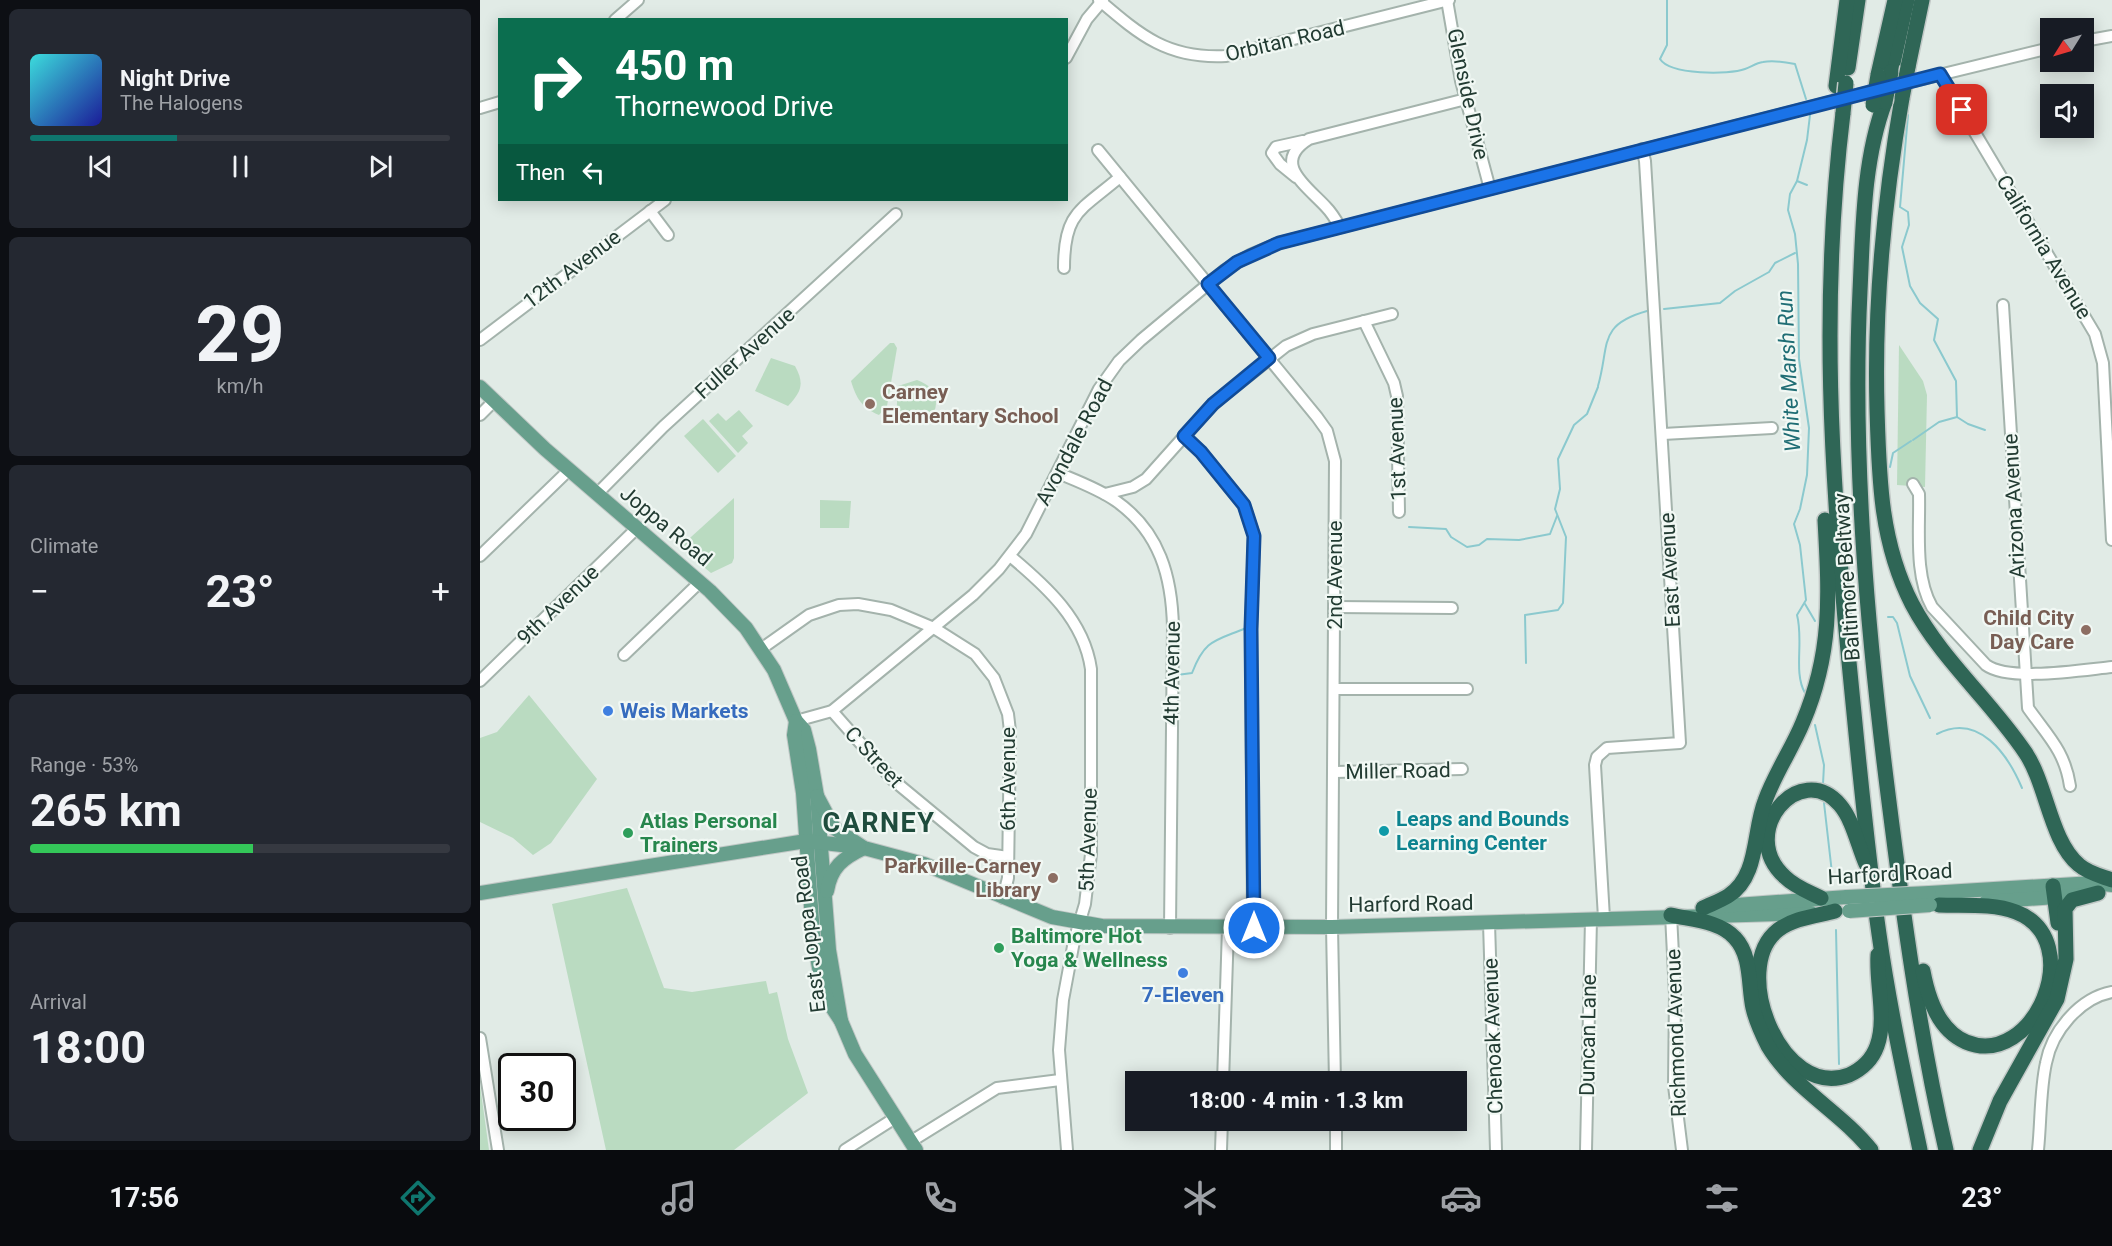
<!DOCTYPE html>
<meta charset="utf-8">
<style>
:root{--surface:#171b24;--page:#242831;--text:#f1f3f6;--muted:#9ea1a6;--line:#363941;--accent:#0f766e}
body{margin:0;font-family:Roboto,sans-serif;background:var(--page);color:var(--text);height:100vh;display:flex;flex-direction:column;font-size:22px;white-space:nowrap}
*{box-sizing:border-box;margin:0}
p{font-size:20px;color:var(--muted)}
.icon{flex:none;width:33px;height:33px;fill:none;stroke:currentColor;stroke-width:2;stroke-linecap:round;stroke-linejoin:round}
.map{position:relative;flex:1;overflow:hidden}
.drawer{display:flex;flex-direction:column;gap:9px;padding:9px;background:#0d0f14;width:480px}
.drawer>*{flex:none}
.hud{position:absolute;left:18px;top:18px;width:570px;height:183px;border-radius:0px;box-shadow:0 3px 15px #0003;background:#0b6e4f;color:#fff;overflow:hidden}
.needle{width:39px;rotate:233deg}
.buttons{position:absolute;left:1560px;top:18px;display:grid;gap:12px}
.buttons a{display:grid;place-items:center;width:54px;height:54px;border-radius:0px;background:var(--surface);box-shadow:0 3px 15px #0003;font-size:30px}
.speed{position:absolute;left:18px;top:1053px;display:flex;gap:12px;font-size:30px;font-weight:700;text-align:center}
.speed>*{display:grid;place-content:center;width:78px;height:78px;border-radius:50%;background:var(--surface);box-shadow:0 3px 15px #0003;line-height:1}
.speed .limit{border:3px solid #111;border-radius:9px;background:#fff;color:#111}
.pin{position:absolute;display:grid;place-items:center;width:51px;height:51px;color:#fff;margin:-26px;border-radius:12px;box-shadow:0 3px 9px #0006}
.me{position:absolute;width:66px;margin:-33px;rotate:0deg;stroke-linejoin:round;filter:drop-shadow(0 0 4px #0008)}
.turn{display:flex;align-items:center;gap:21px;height:126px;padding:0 18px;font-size:27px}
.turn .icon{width:78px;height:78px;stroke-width:2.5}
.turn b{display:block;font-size:42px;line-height:51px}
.then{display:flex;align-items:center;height:57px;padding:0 18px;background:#0003;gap:12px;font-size:22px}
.big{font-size:45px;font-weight:700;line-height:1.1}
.drawer .card{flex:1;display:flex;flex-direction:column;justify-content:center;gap:9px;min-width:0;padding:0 21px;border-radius:9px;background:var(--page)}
.drawer .dial{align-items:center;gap:0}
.dial b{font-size:78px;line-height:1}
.song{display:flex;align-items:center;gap:18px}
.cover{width:72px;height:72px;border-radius:9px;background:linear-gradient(135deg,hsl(180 70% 55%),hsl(240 70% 35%))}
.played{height:6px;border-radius:3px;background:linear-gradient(90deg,var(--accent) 35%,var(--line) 35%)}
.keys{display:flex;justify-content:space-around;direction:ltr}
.heat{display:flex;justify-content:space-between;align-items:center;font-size:33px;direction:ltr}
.charge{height:9px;border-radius:4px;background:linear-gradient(90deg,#34c759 53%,var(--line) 0)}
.trip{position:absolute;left:645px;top:1071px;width:342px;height:60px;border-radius:0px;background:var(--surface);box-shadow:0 3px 15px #0003;font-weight:700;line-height:60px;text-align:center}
.menu{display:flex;height:96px;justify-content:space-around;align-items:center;background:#090b0e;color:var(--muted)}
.menu .icon{width:42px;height:42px}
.menu .active{color:var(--accent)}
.menu b{font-size:27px;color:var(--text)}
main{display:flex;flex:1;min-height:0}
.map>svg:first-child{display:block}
.green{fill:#badbc1}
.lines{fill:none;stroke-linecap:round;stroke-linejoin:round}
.stream{stroke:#8bc9ce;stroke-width:2}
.minor-casing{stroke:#a4b3ac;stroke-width:14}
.major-casing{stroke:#c1c8c6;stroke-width:16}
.highway-casing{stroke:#c1c8c6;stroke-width:18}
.minor{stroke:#fff;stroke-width:10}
.major{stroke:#679f8c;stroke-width:14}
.highway{stroke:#2f6656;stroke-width:15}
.major-bridge-casing{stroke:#c1c8c6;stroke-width:16;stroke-linecap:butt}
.highway-bridge-casing{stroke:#c1c8c6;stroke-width:18;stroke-linecap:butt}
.major-bridge{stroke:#679f8c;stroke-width:14}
.highway-bridge{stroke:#2f6656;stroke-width:15}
.route-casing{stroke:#114b97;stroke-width:15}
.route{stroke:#1a73e8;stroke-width:10}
.education-dot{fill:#8d6e63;stroke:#f1f8f4;stroke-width:2}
.shop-dot{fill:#3f7fe0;stroke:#f1f8f4;stroke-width:2}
.culture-dot{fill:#0f9aa8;stroke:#f1f8f4;stroke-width:2}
.leisure-dot{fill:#2e9e5b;stroke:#f1f8f4;stroke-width:2}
.labels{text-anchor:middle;stroke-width:4.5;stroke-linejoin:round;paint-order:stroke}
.street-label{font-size:21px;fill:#223b32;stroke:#f1f8f4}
.education-label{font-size:21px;font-weight:bold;fill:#785e54;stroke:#f1f8f4;text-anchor:end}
.shop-label{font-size:21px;font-weight:bold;fill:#366cbe;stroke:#f1f8f4;text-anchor:start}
.culture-label{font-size:21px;font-weight:bold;fill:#0d838f;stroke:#f1f8f4;text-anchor:start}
.leisure-label{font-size:21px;font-weight:bold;fill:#27864d;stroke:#f1f8f4;text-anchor:start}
.water-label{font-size:22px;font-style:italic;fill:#1f6d74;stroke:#f1f8f4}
.district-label{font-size:27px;font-weight:bold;letter-spacing:1.5px;fill:#1f4c3d;stroke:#f1f8f4}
</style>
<main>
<section class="drawer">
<div class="card">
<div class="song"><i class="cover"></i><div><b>Night Drive</b><p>The Halogens</p></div></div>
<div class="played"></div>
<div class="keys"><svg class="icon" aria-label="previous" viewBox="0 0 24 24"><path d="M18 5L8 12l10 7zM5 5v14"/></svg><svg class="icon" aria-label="pause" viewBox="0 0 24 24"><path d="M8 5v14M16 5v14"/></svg><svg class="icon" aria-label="next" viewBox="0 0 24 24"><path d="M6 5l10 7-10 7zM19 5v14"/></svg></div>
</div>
<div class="card dial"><b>29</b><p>km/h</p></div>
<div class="card"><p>Climate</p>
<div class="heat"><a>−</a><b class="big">23°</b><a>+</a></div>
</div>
<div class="card"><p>Range · 53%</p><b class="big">265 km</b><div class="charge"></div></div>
<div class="card"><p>Arrival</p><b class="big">18:00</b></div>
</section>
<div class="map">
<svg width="1632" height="1150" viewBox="0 0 1632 1150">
<rect width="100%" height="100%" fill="#e1ebe6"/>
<g class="green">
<path d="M410 343H414L417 348 407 406 399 415C382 408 376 398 371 381Z"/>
<path d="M1419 345 1443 381 1447 395 1445 487 1417 485Z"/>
<path d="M291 358 315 366C325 384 321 392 308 406L275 391Z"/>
<path d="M437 380C461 389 459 405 449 425L424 424 416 420 418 386Z"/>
<path d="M259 410 273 426 262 436 268 443 258 453 229 421 238 413 246 421Z"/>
<path d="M223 419 256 456 238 473 204 436Z"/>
<path d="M254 498V558L252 563 231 573 200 547Z"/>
<path d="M340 500 371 501 369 528H340Z"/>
<path d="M49 695 117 779 71 843 53 855 33 838 0 822V738L17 732Z"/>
<path d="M147 888 184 988 212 992 286 981 289 994 297 992 308 1039 328 1093 254 1150H126L72 904Z"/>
<path d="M0 1085 9 1150H0Z"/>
</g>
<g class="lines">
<g class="stream">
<path d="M1187 0V45L1180 59C1190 75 1249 75 1265 69 1271 67 1276 63 1283 62 1294 60 1305 62 1315 64L1326 99"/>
<path d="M1428 115 1420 207 1428 212 1429 225 1422 247 1430 286 1440 303 1458 319 1454 340 1476 381 1477 417"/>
<path d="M1317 181 1327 185"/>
<path d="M1184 309 1240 303 1255 291 1289 272 1295 263 1315 253"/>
<path d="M1118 386C1130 345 1117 325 1167 311"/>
<path d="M1477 417 1488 424 1505 430"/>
<path d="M1433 440 1459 422 1477 417"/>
<path d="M1410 467 1413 453 1431 441"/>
<path d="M929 527 966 529 971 537 987 547 999 545 1007 539 1039 540 1070 534 1077 516"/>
<path d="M1325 604 1335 621"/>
<path d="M1408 617H1413L1417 623 1430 676 1450 718"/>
<path d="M1046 663 1045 615 1078 610 1083 603 1086 537 1075 509 1080 489 1078 459 1094 425 1107 414 1118 387"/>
<path d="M697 675 712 673C725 639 735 641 766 628"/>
<path d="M1325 693C1313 672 1324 641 1317 615L1326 600 1320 545 1314 524 1320 509 1327 475 1329 428 1319 359 1318 264 1315 234 1308 210 1310 194 1317 181 1327 140 1330 115"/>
<path d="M1335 725 1344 765 1343 784"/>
<path d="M1457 734C1499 712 1528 755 1542 788"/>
<path d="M1344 803 1352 873"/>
<path d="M1356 930 1359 1064"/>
</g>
<defs>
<g id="minor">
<path d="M619 0C661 36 688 59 746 56L969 0"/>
<path d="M967 0 981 81 1010 189"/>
<path d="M135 20 158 0"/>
<path d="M1604 41 1632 36"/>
<path d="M586 58 607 19 623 0"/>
<path d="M1460 74 1615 334 1623 363 1632 540"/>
<path d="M1422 84 1570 48"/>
<path d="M0 108 20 102"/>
<path d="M618 150 837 417 847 431 855 461 852 927 855 1082"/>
<path d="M816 177 800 164 792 153 796 147 823 141"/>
<path d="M170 211 188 235"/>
<path d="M860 227C856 220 852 213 846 207 828 187 790 163 829 139L986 99"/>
<path d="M584 268C584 212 600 211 640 177"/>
<path d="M1523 305 1548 708C1567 735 1585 751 1590 786"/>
<path d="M884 321 914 383 917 396 919 512"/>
<path d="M0 340 185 200"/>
<path d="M0 415 14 401"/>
<path d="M1183 434 1292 428"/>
<path d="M704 436 721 452 764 505 774 536 771 629 773 928"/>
<path d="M578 473C597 481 619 489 636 501 680 532 692 577 693 628L690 928"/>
<path d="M1433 484 1439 494C1440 530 1434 575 1452 607L1506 665C1529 682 1602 670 1632 667"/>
<path d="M117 494 183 427 416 214"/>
<path d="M625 494 653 487 666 479 733 404 806 346 833 334 912 314"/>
<path d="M0 556 89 470"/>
<path d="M530 556C566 586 604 620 611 669V854L605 904 594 941 583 1000 579 1050 587 1150"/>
<path d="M855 607 972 608"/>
<path d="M281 649 329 615 359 605 378 604 411 610 454 628 495 654 514 678 528 714 530 731 528 878 523 898"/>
<path d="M144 655 220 582"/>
<path d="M0 681 156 529"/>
<path d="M855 689H987"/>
<path d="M352 711 413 780 494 847 507 854 528 857"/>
<path d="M316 721 352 711 493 595 519 569 546 534 619 389 639 361 661 340 745 270 770 255 799 243 1401 89"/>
<path d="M855 772 982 769"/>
<path d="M1191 915 1195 994 1194 1086 1202 1150"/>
<path d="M1124 918 1115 765 1117 757 1127 748 1200 743 1165 161 1162 149"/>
<path d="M1009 923 1016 1150"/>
<path d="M0 1038 18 1150"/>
<path d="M743 1082 748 928"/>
<path d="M856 1120V1150"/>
<path d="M430 1142 517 1088 580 1080"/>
<path d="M365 1150 415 1118"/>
<path d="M741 1150 742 1120"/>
<path d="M1106 1150 1111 919"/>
<path d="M1558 1150C1561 1122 1560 1090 1566 1063 1572 1031 1600 998 1632 992"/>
</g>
<g id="major">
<path d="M0 387 65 449 230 591 266 628 294 670 316 721 324 730 329 749 337 796 349 950 361 1021"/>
<path d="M316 721 314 735 323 793 333 935 342 984 348 1001 361 1021 375 1054 436 1150"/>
<path d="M337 796 354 828 384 848 444 864 572 917 622 926 852 927 1331 913"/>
<path d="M347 891C351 867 363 858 384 848"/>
<path d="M0 893 326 841 379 847"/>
<path d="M1449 893 1613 883 1632 885"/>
<path d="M1506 902 1604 895"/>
<path d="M1229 907 1367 897"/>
</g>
<g id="highway">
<path d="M1428 67 1442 0"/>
<path d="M1368 68 1378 0"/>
<path d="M1411 72 1427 0"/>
<path d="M1398 75 1415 0"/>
<path d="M1356 86 1367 0"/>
<path d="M1422 98C1404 201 1394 304 1397 409 1399 477 1400 542 1432 604 1461 659 1510 700 1545 752 1567 784 1570 841 1599 865 1608 873 1621 876 1632 880"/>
<path d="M1405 102C1383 160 1383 229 1380 291 1372 458 1387 628 1408 794 1423 913 1439 1033 1466 1150"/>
<path d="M1363 113C1340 300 1351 476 1369 662 1378 753 1386 844 1399 934 1409 1006 1425 1079 1440 1150"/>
<path d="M1573 886 1578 923"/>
<path d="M1341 898C1329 892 1315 887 1305 877 1256 833 1320 758 1360 805 1373 820 1378 846 1386 864"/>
<path d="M1223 908C1231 904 1240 901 1248 896 1279 877 1273 831 1285 801 1295 773 1312 749 1323 722 1353 651 1349 594 1345 520"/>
<path d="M1355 911C1336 916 1314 918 1298 930 1249 968 1301 1101 1369 1075 1382 1069 1392 1060 1397 1046 1407 1019 1396 984 1398 955"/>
<path d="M1191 915C1212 920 1240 921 1255 938 1272 956 1268 985 1273 1008 1276 1021 1282 1034 1288 1046 1313 1088 1361 1112 1391 1150"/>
<path d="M1443 971C1448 998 1458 1030 1486 1042 1554 1070 1609 940 1536 912 1512 903 1484 906 1459 905"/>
<path d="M1500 1150 1520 1101 1577 999 1586 959 1585 909 1592 900 1618 893"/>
</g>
</defs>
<use href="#minor" class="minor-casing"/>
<use href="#major" class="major-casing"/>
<use href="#highway" class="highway-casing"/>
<use href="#minor" class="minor"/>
<use href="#major" class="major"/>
<use href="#highway" class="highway"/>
<defs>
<g id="major-bridge">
<path d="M1367 897 1449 893"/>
<path d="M1369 911 1450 905"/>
</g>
<g id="highway-bridge">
<path d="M1422 98 1428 67"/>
<path d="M1405 102 1411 72"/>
<path d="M1393 105 1398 75"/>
<path d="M1363 113 1366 83"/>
</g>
</defs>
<use href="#major-bridge" class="major-bridge-casing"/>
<use href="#highway-bridge" class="highway-bridge-casing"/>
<use href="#major-bridge" class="major-bridge"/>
<use href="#highway-bridge" class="highway-bridge"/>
</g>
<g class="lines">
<defs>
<path id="route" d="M774 928 771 629 774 536 764 505 721 452 704 436 733 404 789 358 728 284 757 262 799 243 1460 74 1482 110"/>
</defs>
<use href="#route" class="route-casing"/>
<use href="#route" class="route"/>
</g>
<g class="education-dot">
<circle cx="390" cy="404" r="6"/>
<circle cx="1606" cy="630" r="6"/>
<circle cx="573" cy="878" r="6"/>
</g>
<g class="shop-dot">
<circle cx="128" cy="711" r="6"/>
<circle cx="703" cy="973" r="6"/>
</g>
<circle class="culture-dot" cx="904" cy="831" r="6"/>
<g class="leisure-dot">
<circle cx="148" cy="833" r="6"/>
<circle cx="519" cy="948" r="6"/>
</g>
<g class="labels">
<g class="street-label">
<text transform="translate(805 41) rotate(-13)" y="7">Orbitan Road</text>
<text transform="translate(988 94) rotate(78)" y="7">Glenside Drive</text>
<text transform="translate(1564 247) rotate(59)" y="7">California Avenue</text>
<text transform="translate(92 269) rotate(-37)" y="7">12th Avenue</text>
<text transform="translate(265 353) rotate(-42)" y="7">Fuller Avenue</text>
<text transform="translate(594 442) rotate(-62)" y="7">Avondale Road</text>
<text transform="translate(917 449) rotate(-92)" y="7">1st Avenue</text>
<text transform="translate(1534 506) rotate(-93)" y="7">Arizona Avenue</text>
<text transform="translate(186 526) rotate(40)" y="7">Joppa Road</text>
<text transform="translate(1190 570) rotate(-93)" y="7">East Avenue</text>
<text transform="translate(855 575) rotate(-90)" y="7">2nd Avenue</text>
<text transform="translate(1367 577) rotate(-94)" y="7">Baltimore Beltway</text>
<text transform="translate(78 605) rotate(-44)" y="7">9th Avenue</text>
<text transform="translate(692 673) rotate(-89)" y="7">4th Avenue</text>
<text transform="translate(394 757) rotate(47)" y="7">C Street</text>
<text transform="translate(918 771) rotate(-1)" y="7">Miller Road</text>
<text transform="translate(528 779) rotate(-90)" y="7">6th Avenue</text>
<text transform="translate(608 840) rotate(-88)" y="7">5th Avenue</text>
<text transform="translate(1410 874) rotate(-3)" y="7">Harford Road</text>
<text transform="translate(931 904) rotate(-1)" y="7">Harford Road</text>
<text transform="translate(329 934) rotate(-97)" y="7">East Joppa Road</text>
<text transform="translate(1196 1033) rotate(-92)" y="7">Richmond Avenue</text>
<text transform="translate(1108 1035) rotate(-89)" y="7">Duncan Lane</text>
<text transform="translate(1013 1036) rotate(-92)" y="7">Chenoak Avenue</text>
</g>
<g class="education-label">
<text x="402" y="399" text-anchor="start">Carney<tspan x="402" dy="24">Elementary School</tspan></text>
<text x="1594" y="625">Child City<tspan x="1594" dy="24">Day Care</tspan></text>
<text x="561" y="873">Parkville-Carney<tspan x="561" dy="24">Library</tspan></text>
</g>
<g class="shop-label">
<text x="140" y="718">Weis Markets</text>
<text x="703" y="1002" text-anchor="middle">7-Eleven</text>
</g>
<g class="culture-label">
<text x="916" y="826">Leaps and Bounds<tspan x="916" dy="24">Learning Center</tspan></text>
</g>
<g class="leisure-label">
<text x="160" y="828">Atlas Personal<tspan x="160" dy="24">Trainers</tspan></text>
<text x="531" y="943">Baltimore Hot<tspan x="531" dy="24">Yoga &amp; Wellness</tspan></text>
</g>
<g class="water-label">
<text transform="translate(1308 371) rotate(-93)" y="8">White Marsh Run</text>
</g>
<g class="district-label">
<text x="399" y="832">CARNEY</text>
</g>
</g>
</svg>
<div class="buttons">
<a><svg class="needle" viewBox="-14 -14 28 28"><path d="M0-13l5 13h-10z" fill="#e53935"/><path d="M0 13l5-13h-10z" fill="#9ea1a6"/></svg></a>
<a><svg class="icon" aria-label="sound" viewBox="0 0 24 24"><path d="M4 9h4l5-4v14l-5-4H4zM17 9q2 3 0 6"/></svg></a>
</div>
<div class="speed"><div class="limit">30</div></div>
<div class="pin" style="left:1482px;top:110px;background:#d93025"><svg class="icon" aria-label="arrive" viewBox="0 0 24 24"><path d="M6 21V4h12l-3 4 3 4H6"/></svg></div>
<svg class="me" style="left:774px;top:928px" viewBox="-20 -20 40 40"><circle r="17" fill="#1a73e8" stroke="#fff" stroke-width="3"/><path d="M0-11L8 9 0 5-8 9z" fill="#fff"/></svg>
<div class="trip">18:00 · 4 min · 1.3 km</div>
<div class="hud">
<div class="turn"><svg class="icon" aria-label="right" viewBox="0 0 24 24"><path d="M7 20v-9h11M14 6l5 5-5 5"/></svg><div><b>450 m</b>Thornewood Drive</div></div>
<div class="then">Then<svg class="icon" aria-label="left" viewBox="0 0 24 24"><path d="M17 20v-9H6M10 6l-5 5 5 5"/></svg></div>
</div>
</div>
</main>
<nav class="menu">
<b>17:56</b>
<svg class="icon active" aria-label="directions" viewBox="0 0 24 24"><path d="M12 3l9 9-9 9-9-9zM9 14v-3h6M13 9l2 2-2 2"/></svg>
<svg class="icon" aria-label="music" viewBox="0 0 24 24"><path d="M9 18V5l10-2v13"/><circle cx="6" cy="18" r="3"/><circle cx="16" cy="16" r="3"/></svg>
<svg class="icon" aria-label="phone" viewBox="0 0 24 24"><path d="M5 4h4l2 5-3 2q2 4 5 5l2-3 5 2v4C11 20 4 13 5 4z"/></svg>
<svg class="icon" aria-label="climate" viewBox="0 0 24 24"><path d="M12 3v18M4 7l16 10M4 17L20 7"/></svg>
<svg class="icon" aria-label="car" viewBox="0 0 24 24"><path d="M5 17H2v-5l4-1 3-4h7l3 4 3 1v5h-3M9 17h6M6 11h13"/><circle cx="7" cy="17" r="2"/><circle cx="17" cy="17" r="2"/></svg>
<svg class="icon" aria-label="filters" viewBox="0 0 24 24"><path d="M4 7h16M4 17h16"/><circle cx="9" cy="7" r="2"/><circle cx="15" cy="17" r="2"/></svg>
<b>23°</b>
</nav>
